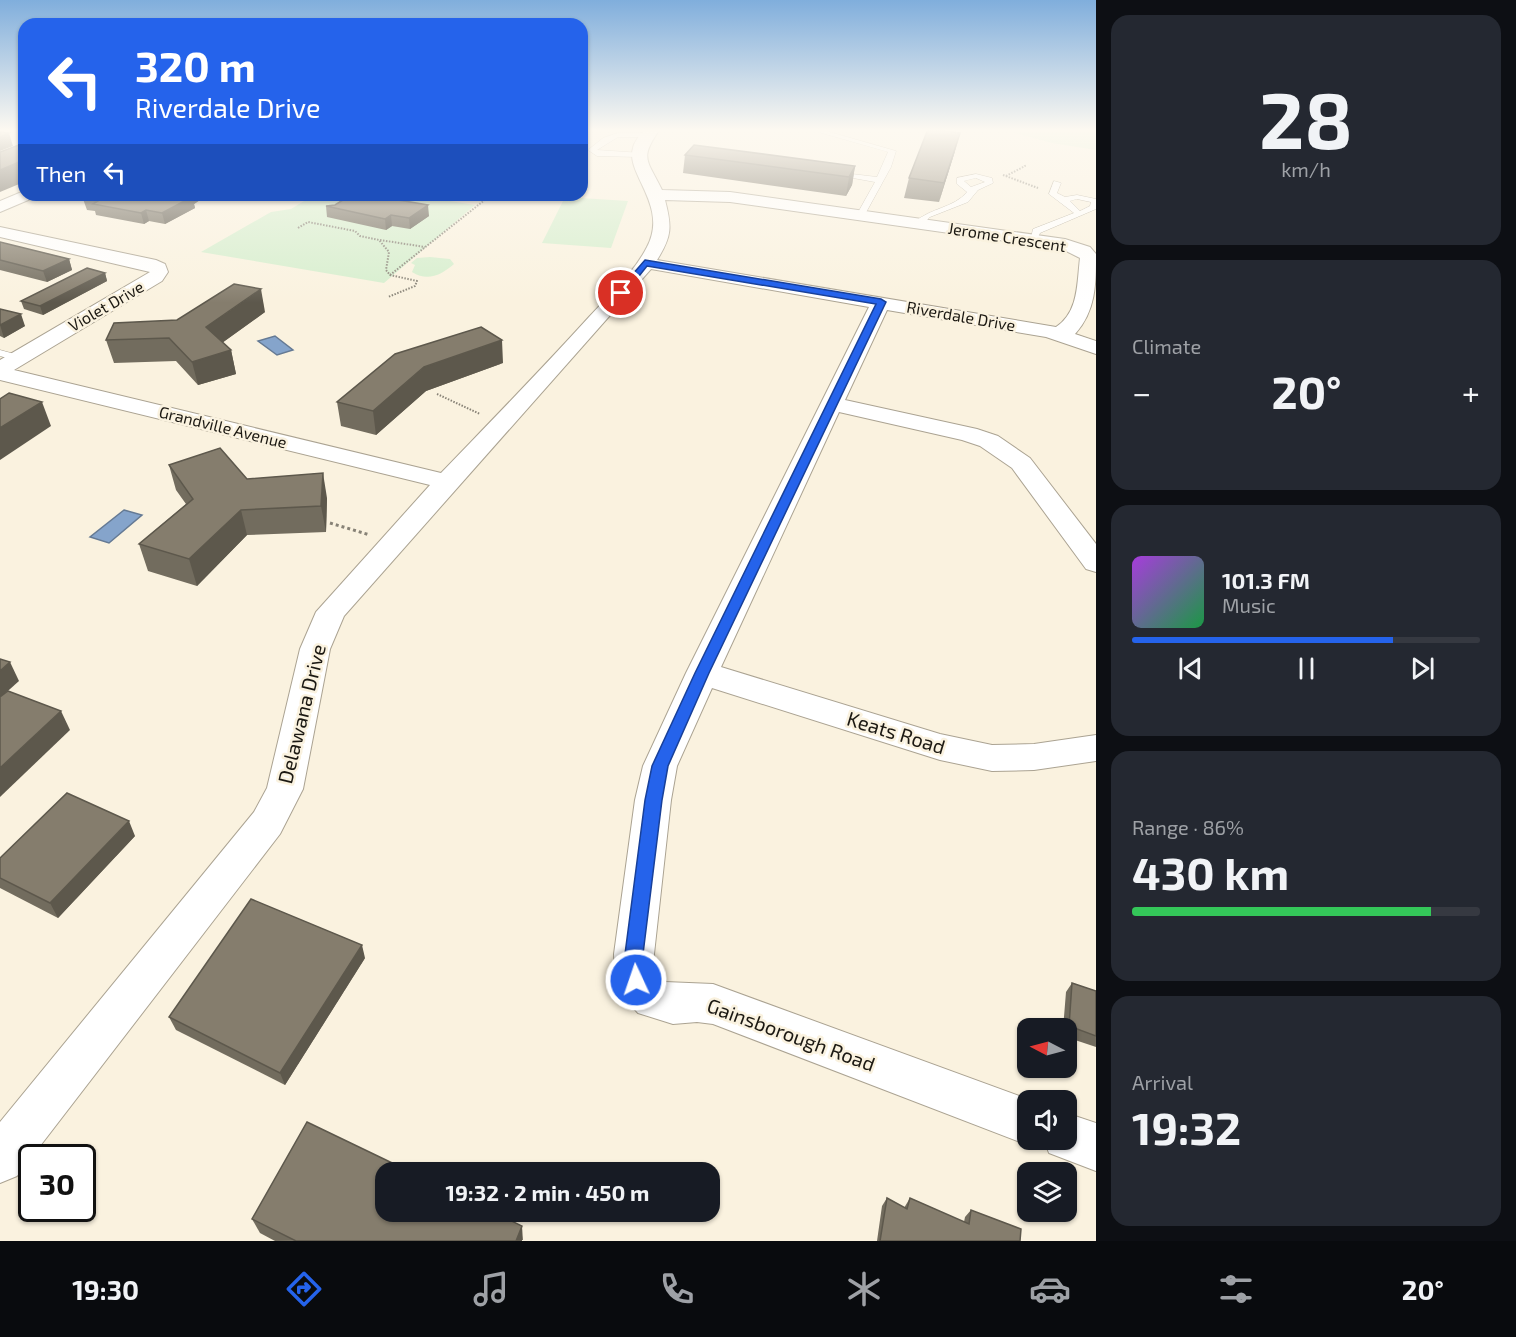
<!DOCTYPE html>
<meta charset="utf-8">
<style>
:root{--surface:#171b24;--page:#242831;--text:#f1f3f6;--muted:#9ea1a6;--line:#363941;--accent:#2563eb}
body{margin:0;font-family:"Exo 2",sans-serif;background:var(--page);color:var(--text);height:100vh;display:flex;flex-direction:column;font-size:22px;white-space:nowrap}
*{box-sizing:border-box;margin:0}
p{font-size:20px;color:var(--muted)}
.icon{flex:none;width:33px;height:33px;fill:none;stroke:currentColor;stroke-width:2;stroke-linecap:round;stroke-linejoin:round}
.map{position:relative;flex:1;overflow:hidden}
.details{display:flex;flex-direction:column;gap:15px;padding:15px;background:#0d0f14;width:420px}
.details>*{flex:none}
.banner{position:absolute;left:18px;top:18px;width:570px;height:183px;border-radius:18px;box-shadow:0 2px 4px #0004;background:#2563eb;color:#fff;overflow:hidden}
.needle{width:39px;rotate:276deg}
.controls{position:absolute;left:1017px;top:1018px;display:grid;gap:12px}
.controls a{display:grid;place-items:center;width:60px;height:60px;border-radius:12px;background:var(--surface);box-shadow:0 2px 4px #0004;font-size:30px}
.speed{position:absolute;left:18px;top:1144px;display:flex;gap:12px;font-size:30px;font-weight:700;text-align:center}
.speed>*{display:grid;place-content:center;width:78px;height:78px;border-radius:50%;background:var(--surface);box-shadow:0 2px 4px #0004;line-height:1}
.speed .limit{border:3px solid #111;border-radius:9px;background:#fff;color:#111}
.pin{position:absolute;display:grid;place-items:center;width:51px;height:51px;color:#fff;margin:-26px;border:3px solid #fff;border-radius:50%;box-shadow:0 2px 6px #0007}
.me{position:absolute;width:66px;margin:-33px;rotate:357deg;stroke-linejoin:round;filter:drop-shadow(0 0 4px #0008)}
.turn{display:flex;align-items:center;gap:21px;height:126px;padding:0 18px;font-size:27px}
.turn .icon{width:78px;height:78px;stroke-width:2.5}
.turn b{display:block;font-size:42px;line-height:51px}
.then{display:flex;align-items:center;height:57px;padding:0 18px;background:#0003;gap:12px;font-size:22px}
.big{font-size:45px;font-weight:700;line-height:1.1}
.details .card{flex:1;display:flex;flex-direction:column;justify-content:center;gap:9px;min-width:0;padding:0 21px;border-radius:18px;background:var(--page)}
.details .dial{align-items:center;gap:0}
.dial b{font-size:78px;line-height:1}
.song{display:flex;align-items:center;gap:18px}
.cover{width:72px;height:72px;border-radius:9px;background:linear-gradient(135deg,hsl(280 70% 55%),hsl(140 70% 35%))}
.played{height:6px;border-radius:3px;background:linear-gradient(90deg,var(--accent) 75%,var(--line) 75%)}
.keys{display:flex;justify-content:space-around;direction:ltr}
.heat{display:flex;justify-content:space-between;align-items:center;font-size:33px;direction:ltr}
.charge{height:9px;border-radius:4px;background:linear-gradient(90deg,#34c759 86%,var(--line) 0)}
.trip{position:absolute;left:375px;top:1162px;width:345px;height:60px;border-radius:18px;background:var(--surface);box-shadow:0 2px 4px #0004;font-weight:700;line-height:60px;text-align:center}
.tab-bar{display:flex;height:96px;justify-content:space-around;align-items:center;background:#090b0e;color:var(--muted)}
.tab-bar .icon{width:42px;height:42px}
.tab-bar .current{color:var(--accent)}
.tab-bar b{font-size:27px;color:var(--text)}
main{display:flex;flex:1;min-height:0}
.map>svg:first-child{display:block}
.green{fill:#d5eecd}
.water{fill:#85a4cb;stroke:#657a94;stroke-width:1.5}
.lines{fill:none;stroke-linecap:round;stroke-linejoin:round}
.service-casing{stroke:#aba392;stroke-width:1}
.minor-casing{stroke:#aba392;stroke-width:2}
.path-far1{stroke:#878276;stroke-width:2;stroke-dasharray:1.5 1.5;stroke-linecap:butt}
.path{stroke:#878276;stroke-width:3;stroke-dasharray:3 3;stroke-linecap:butt}
.service{fill:#fff;fill-rule:evenodd}
.minor{fill:#fff;fill-rule:evenodd}
.wall{fill:#726c5e}
.shaded-wall{fill:#5d584c}
.building{fill:#857d6d;stroke:#5d584c;stroke-width:1.5}
.route{fill:#2563eb;stroke:#184099;stroke-width:1.5}
.labels{text-anchor:middle;stroke-width:5;stroke-linejoin:round;paint-order:stroke}
.far-street-label{font-size:16px;fill:#1b1812;stroke:#faf2df}
.street-label{font-size:20px;fill:#1b1812;stroke:#faf2df}
</style>
<main>
<div class="map">
<svg width="1096" height="1241" viewBox="0 0 1096 1241">
<rect width="100%" height="100%" fill="#faf2df"/>
<g class="green">
<path d="M1000 129H1096V150L1052 143Z"/>
<path d="M314 195H412L475 205 384 283 201 252 271 212 291 209Z"/>
<path d="M565 197 628 201 611 248 542 243Z"/>
<path d="M430 257 450 259 454 264C441 275 428 282 412 272L415 265 411 263 417 258Z"/>
</g>
<g class="water">
<path d="M275 336 293 350 277 355 258 341Z"/>
<path d="M124 510 142 515 109 543 90 537Z"/>
</g>
<g class="lines">
<defs>
<g id="service">
<path d="M808 129H819L896 151 891 167 863 218 856 216 875 182 831 174 835 172 877 177 888 152Z"/>
<path d="M618 133H648L652 135 648 137H618L597 150 642 153 639 157 597 156 588 150 603 138Z"/>
<path d="M976 174 992 178 993 183 978 190 968 202 930 217 921 226H915V222C930 208 954 208 967 192L957 184V178ZM976 178 985 182 971 187 964 181Z"/>
<path d="M1054 181 1061 183 1057 193 1065 197 1077 195 1096 199V209L1040 233 1036 242H1030L1033 229 1074 213 1049 194ZM1077 199 1091 202 1090 206 1080 211 1070 201Z"/>
<path d="M0 350 22 356 23 358 18 361 0 356Z"/>
</g>
<g id="minor">
<path d="M646 129H660C639 159 647 159 662 190L730 192 1065 239 1090 247 1096 254C1096 284 1096 311 1075 334L1096 341V354L1046 337 887 310 845 400 977 429 998 436 1030 458 1096 544V572L1086 569 1012 468 980 446 962 440 839 412 721 667 940 734 992 745 1034 744 1096 735V761L1034 770 992 771 940 760 712 688 677 766 671 800 654 954 656 972 665 982 713 984 1033 1101H1028V1140H1040L1028 1145 713 1024 697 1022 673 1024 638 1013 621 994 615 980 614 954 635 800 643 766 686 673 869 307 651 269 344 616 330 649 303 789 280 834 17 1176 0 1183V1122L254 812 267 788 300 649 316 612 430 485 0 380V360L150 272 0 237V227L156 260 165 264 168 272 162 281 14 370 441 473C491 421 541 370 589 317 609 295 634 273 647 247 669 205 625 174 633 148 634 141 641 134 646 129ZM665 200 730 202 1062 249 1080 258C1077 282 1079 312 1056 327L657 260C672 236 672 227 665 200Z"/>
<path d="M24 191V195H35L33 198 0 212V201Z"/>
<path d="M1066 1113 1096 1123V1171L1049 1153 1044 1140H1066Z"/>
</g>
</defs>
<use href="#service" class="service-casing"/>
<use href="#minor" class="minor-casing"/>
<g class="path-far1">
<path d="M1003 175 1038 188"/>
<path d="M1006 176 1025 166 1024 164"/>
<path d="M298 228 308 222 355 231 360 236 379 240 389 252 386 270 390 275 417 281 415 286 388 297"/>
<path d="M380 240 425 247"/>
<path d="M390 275 491 195"/>
<path d="M437 394 480 414"/>
</g>
<path class="path" d="M330 523 370 535"/>
<use href="#service" class="service"/>
<use href="#minor" class="minor"/>
</g>
<g class="wall">
<path d="M955 151 939 202 904 198 909 178Z"/>
<path d="M685 155 855 166 852 185 846 196 683 173Z"/>
<path d="M322 195H410L401 201 429 216 410 229 392 226 386 230 327 217 326 206 335 205 340 201 323 199Z"/>
<path d="M203 198 194 204 195 208 165 224 149 221 144 224 96 215 95 211 87 210 83 199Z"/>
<path d="M0 242 69 259 72 270 47 282 0 270Z"/>
<path d="M105 273 107 281 43 315 24 309 21 301Z"/>
<path d="M0 309 25 326 4 338 0 336Z"/>
<path d="M265 312 222 343 231 350 236 374 198 385 176 361 114 363 106 340 177 320Z"/>
<path d="M503 363 426 391 376 435 341 426 337 402Z"/>
<path d="M169 465 247 479 327 498 326 532 247 535 197 586 148 571 139 544 186 504 176 490Z"/>
<path d="M135 836 58 918 0 888V858Z"/>
<path d="M365 958 285 1085 176 1030 169 1017Z"/>
<path d="M1072 983 1096 991V1047L1066 1037V1029H1063L1066 992Z"/>
<path d="M887 1198 904 1208 910 1198 964 1222 965 1217 971 1210 1020 1241H877L882 1206Z"/>
<path d="M252 1219 522 1226 523 1240 275 1241 260 1233Z"/>
</g>
<g class="shaded-wall">
<path d="M9 133 13 146 0 151V137Z"/>
<path d="M960 133 955 151 939 202 944 183Z"/>
<path d="M24 160V182L0 192V170Z"/>
<path d="M855 166 852 185 846 196 849 177Z"/>
<path d="M187 195H203V198L194 204 195 208 165 224 162 213Z"/>
<path d="M392 195H410L389 209 387 198Z"/>
<path d="M428 205 429 216 410 229 409 218Z"/>
<path d="M146 210 149 221 144 224 141 213Z"/>
<path d="M391 215 392 226 386 230 385 219Z"/>
<path d="M69 259 72 270 47 282 43 271Z"/>
<path d="M105 273 107 281 43 315 40 306Z"/>
<path d="M261 289 265 312 212 350 206 327Z"/>
<path d="M21 314 25 326 4 338 0 325Z"/>
<path d="M502 340 503 363 426 391 376 435 373 411 424 367Z"/>
<path d="M231 350 236 374 198 385 192 362Z"/>
<path d="M42 402 51 426 0 460V428Z"/>
<path d="M323 473 327 498 326 532 321 506Z"/>
<path d="M241 510 247 535 197 586 189 559Z"/>
<path d="M10 662 19 681 0 698V671Z"/>
<path d="M61 711 70 730 0 797V768Z"/>
<path d="M129 821 135 836 58 918 50 903Z"/>
<path d="M362 945 365 958 285 1085 280 1073Z"/>
<path d="M522 1226V1241H516Z"/>
</g>
<g class="building">
<path d="M928 129 960 133 944 183 909 178Z"/>
<path d="M0 132 9 133 0 137Z"/>
<path d="M24 143V160L0 170V152Z"/>
<path d="M694 145 855 166 849 177 685 155Z"/>
<path d="M91 195H187L185 196 192 197 162 213 146 210 141 213 93 204 98 201 83 199Z"/>
<path d="M351 195H392L387 198 428 205 409 218 391 215 385 219 326 206 335 205Z"/>
<path d="M0 242 69 259 43 271 0 260Z"/>
<path d="M87 268 105 273 40 306 21 301Z"/>
<path d="M234 284 261 289 206 327 231 350 192 362 169 338 106 340 114 323 177 320Z"/>
<path d="M0 309 21 314 0 325Z"/>
<path d="M481 327 502 340 424 367 373 411 337 402 395 354Z"/>
<path d="M9 393 42 402 0 428V399Z"/>
<path d="M220 448 247 479 323 473 321 506 241 510 189 559 139 544 193 499 169 465Z"/>
<path d="M0 659 10 662 0 671Z"/>
<path d="M8 691 61 711 0 768V697Z"/>
<path d="M67 793 129 821 50 903 0 878V858Z"/>
<path d="M251 899 362 945 280 1073 169 1017Z"/>
<path d="M1072 983 1096 991V1036L1069 1026Z"/>
<path d="M307 1122 413 1173H386V1212H493L522 1226 516 1241H296L252 1219Z"/>
<path d="M887 1198 907 1209 910 1198 969 1224 971 1210 1021 1229 1020 1241H880Z"/>
</g>
<linearGradient id="sky" x2="0" y2="1"><stop stop-color="#80aedc"/><stop offset="0.43" stop-color="#fdf9f1"/><stop offset="1" stop-color="#fdf9f1" stop-opacity="0"/></linearGradient>
<rect width="1096" height="303" fill="url(#sky)"/>
<path class="route" d="M645 260 881 299 886 302 709 673 668 766 662 800 643 954 646 980 643 986 636 988 630 986 627 980 625 954 645 800 652 766 695 673 876 304 647 266 624 295H618V291Z"/>
<g class="labels">
<g class="far-street-label">
<text transform="translate(1007 237) rotate(9)" y="6">Jerome Crescent</text>
<text transform="translate(106 306) rotate(-30)" y="6">Violet Drive</text>
<text transform="translate(961 316) rotate(10)" y="6">Riverdale Drive</text>
<text transform="translate(223 427) rotate(14)" y="6">Grandville Avenue</text>
</g>
<g class="street-label">
<text transform="translate(302 714) rotate(-76)" y="7">Delawana Drive</text>
<text transform="translate(896 733) rotate(17)" y="7">Keats Road</text>
<text transform="translate(791 1035) rotate(20)" y="7">Gainsborough Road</text>
</g>
</g>
</svg>
<div class="controls">
<a><svg class="needle" viewBox="-14 -14 28 28"><path d="M0-13l5 13h-10z" fill="#e53935"/><path d="M0 13l5-13h-10z" fill="#9ea1a6"/></svg></a>
<a><svg class="icon" aria-label="sound" viewBox="0 0 24 24"><path d="M4 9h4l5-4v14l-5-4H4zM17 9q2 3 0 6"/></svg></a>
<a><svg class="icon" aria-label="layers" viewBox="0 0 24 24"><path d="M12 4l9 5-9 5-9-5zM3 14l9 5 9-5"/></svg></a>
</div>
<div class="speed"><div class="limit">30</div></div>
<div class="pin" style="left:621px;top:293px;background:#d93025"><svg class="icon" aria-label="arrive" viewBox="0 0 24 24"><path d="M6 21V4h12l-3 4 3 4H6"/></svg></div>
<svg class="me" style="left:636px;top:980px" viewBox="-20 -20 40 40"><circle r="17" fill="#2563eb" stroke="#fff" stroke-width="3"/><path d="M0-11L8 9 0 5-8 9z" fill="#fff"/></svg>
<div class="trip">19:32 · 2 min · 450 m</div>
<div class="banner">
<div class="turn"><svg class="icon" aria-label="left" viewBox="0 0 24 24"><path d="M17 20v-9H6M10 6l-5 5 5 5"/></svg><div><b>320 m</b>Riverdale Drive</div></div>
<div class="then">Then<svg class="icon" aria-label="left" viewBox="0 0 24 24"><path d="M17 20v-9H6M10 6l-5 5 5 5"/></svg></div>
</div>
</div>
<section class="details">
<div class="card dial"><b>28</b><p>km/h</p></div>
<div class="card"><p>Climate</p>
<div class="heat"><a>−</a><b class="big">20°</b><a>+</a></div>
</div>
<div class="card">
<div class="song"><i class="cover"></i><div><b>101.3 FM</b><p>Music</p></div></div>
<div class="played"></div>
<div class="keys"><svg class="icon" aria-label="previous" viewBox="0 0 24 24"><path d="M18 5L8 12l10 7zM5 5v14"/></svg><svg class="icon" aria-label="pause" viewBox="0 0 24 24"><path d="M8 5v14M16 5v14"/></svg><svg class="icon" aria-label="next" viewBox="0 0 24 24"><path d="M6 5l10 7-10 7zM19 5v14"/></svg></div>
</div>
<div class="card"><p>Range · 86%</p><b class="big">430 km</b><div class="charge"></div></div>
<div class="card"><p>Arrival</p><b class="big">19:32</b></div>
</section>
</main>
<nav class="tab-bar">
<b>19:30</b>
<svg class="icon current" aria-label="directions" viewBox="0 0 24 24"><path d="M12 3l9 9-9 9-9-9zM9 14v-3h6M13 9l2 2-2 2"/></svg>
<svg class="icon" aria-label="music" viewBox="0 0 24 24"><path d="M9 18V5l10-2v13"/><circle cx="6" cy="18" r="3"/><circle cx="16" cy="16" r="3"/></svg>
<svg class="icon" aria-label="phone" viewBox="0 0 24 24"><path d="M5 4h4l2 5-3 2q2 4 5 5l2-3 5 2v4C11 20 4 13 5 4z"/></svg>
<svg class="icon" aria-label="climate" viewBox="0 0 24 24"><path d="M12 3v18M4 7l16 10M4 17L20 7"/></svg>
<svg class="icon" aria-label="car" viewBox="0 0 24 24"><path d="M5 17H2v-5l4-1 3-4h7l3 4 3 1v5h-3M9 17h6M6 11h13"/><circle cx="7" cy="17" r="2"/><circle cx="17" cy="17" r="2"/></svg>
<svg class="icon" aria-label="filters" viewBox="0 0 24 24"><path d="M4 7h16M4 17h16"/><circle cx="9" cy="7" r="2"/><circle cx="15" cy="17" r="2"/></svg>
<b>20°</b>
</nav>
